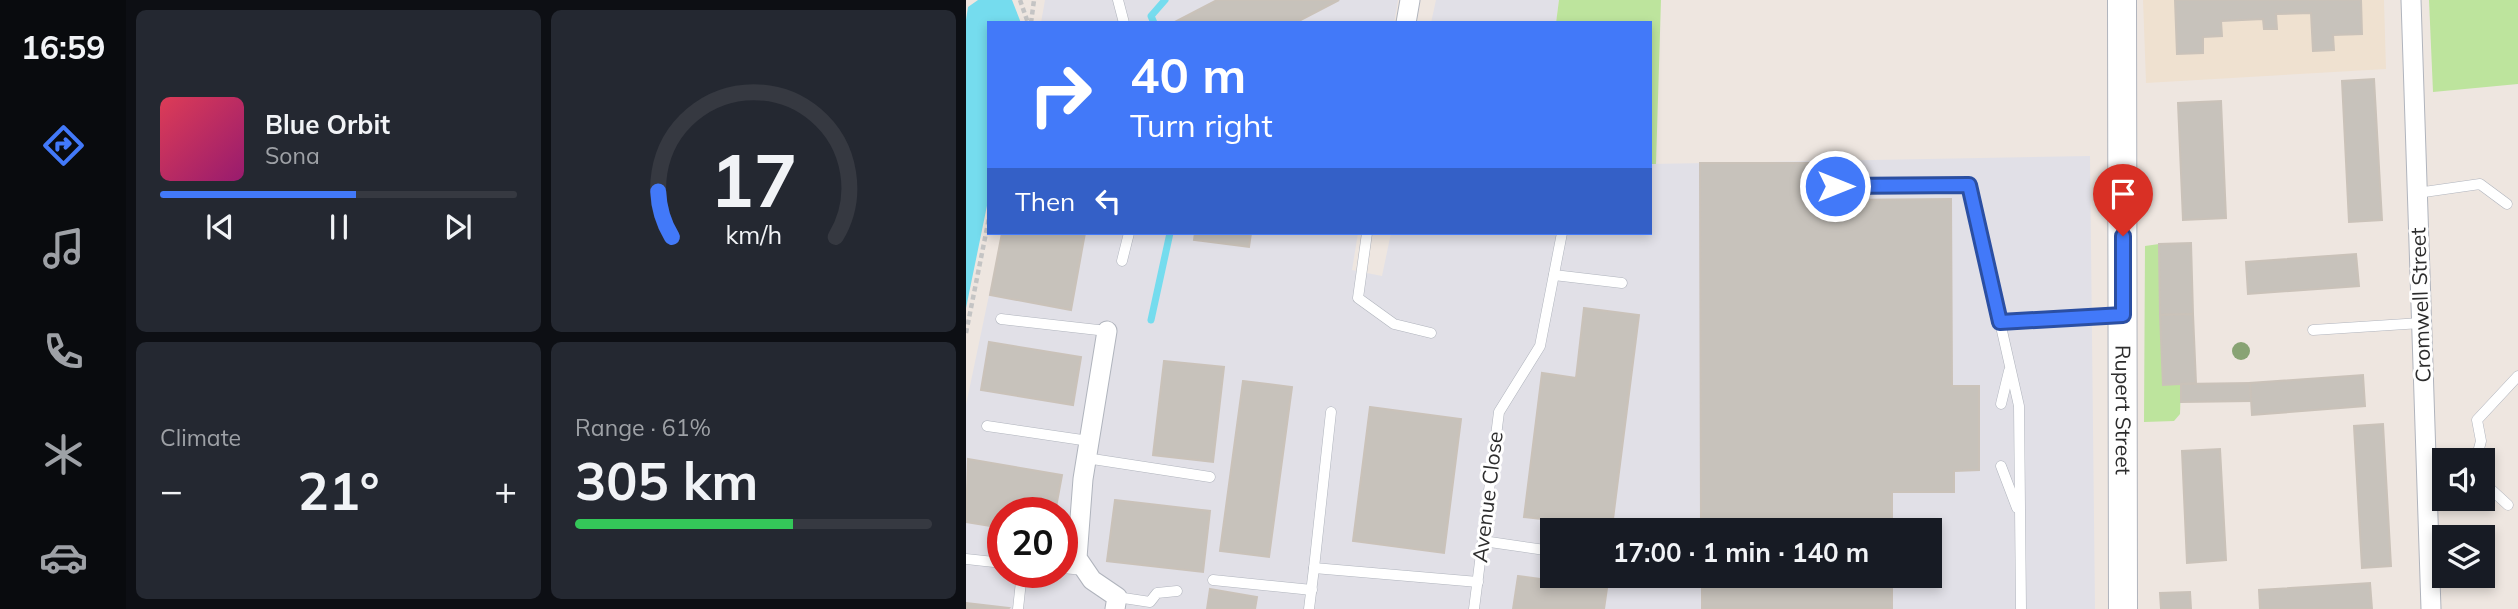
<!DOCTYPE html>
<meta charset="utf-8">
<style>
:root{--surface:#171b24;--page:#242831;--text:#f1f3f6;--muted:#9ea1a6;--line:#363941;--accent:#4279f9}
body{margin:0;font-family:Mulish,sans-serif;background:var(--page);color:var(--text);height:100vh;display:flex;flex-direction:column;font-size:26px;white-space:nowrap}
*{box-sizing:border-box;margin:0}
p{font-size:23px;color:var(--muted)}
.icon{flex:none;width:38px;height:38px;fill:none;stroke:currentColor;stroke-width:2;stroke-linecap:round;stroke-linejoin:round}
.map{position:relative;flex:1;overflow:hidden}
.sheet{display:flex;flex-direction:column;gap:10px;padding:10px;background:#0d0f14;width:840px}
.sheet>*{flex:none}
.top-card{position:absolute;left:21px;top:21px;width:665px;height:214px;border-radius:0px;box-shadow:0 4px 10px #0003;background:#4279f9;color:#fff;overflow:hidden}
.fabs{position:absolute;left:1466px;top:448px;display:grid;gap:14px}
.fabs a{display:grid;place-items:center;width:63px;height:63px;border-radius:0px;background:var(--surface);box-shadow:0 4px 10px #0003;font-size:35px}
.speed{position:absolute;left:21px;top:497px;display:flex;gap:14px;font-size:35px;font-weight:700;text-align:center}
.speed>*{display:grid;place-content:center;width:91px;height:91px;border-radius:50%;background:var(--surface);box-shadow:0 4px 10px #0003;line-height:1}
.speed .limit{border:10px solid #d22;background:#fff;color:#111}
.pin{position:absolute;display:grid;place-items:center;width:60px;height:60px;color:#fff;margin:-72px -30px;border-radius:50% 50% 50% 0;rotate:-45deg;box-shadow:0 0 7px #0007}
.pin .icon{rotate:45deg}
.me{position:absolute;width:77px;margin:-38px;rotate:90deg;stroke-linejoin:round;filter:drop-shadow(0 0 5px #0008)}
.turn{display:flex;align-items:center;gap:24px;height:147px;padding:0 28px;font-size:32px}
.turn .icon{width:91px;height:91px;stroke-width:2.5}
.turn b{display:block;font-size:49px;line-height:60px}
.then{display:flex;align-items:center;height:66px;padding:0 28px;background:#0003;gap:14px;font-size:26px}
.big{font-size:52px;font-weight:700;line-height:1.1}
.sheet .widget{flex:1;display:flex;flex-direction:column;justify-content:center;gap:10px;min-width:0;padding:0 24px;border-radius:10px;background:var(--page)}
.sheet .dial{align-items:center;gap:0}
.dial svg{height:182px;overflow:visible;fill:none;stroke:var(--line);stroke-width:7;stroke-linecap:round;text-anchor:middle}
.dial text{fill:var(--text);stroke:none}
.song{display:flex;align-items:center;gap:21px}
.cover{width:84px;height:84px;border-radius:10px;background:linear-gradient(135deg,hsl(350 70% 55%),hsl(320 70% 35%))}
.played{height:7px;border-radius:4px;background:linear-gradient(90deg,var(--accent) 55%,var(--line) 55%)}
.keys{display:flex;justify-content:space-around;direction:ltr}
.heat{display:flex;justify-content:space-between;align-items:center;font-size:38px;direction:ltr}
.charge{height:10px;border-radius:5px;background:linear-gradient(90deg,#34c759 61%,var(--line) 0)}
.sheet .tiles{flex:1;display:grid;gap:10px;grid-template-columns:repeat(2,1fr)}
.trip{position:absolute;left:574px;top:518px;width:402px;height:70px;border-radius:0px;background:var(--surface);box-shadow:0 4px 10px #0003;font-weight:700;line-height:70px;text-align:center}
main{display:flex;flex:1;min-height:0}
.tabs{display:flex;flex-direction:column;width:126px;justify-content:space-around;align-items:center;background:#090b0e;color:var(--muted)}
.tabs .icon{width:49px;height:49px}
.tabs .current{color:var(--accent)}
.tabs b{font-size:32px;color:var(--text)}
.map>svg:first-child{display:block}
.industrial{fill:#e1e0e7;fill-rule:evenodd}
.education{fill:#efe1d0}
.green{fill:#bde49d}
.water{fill:#75dcee}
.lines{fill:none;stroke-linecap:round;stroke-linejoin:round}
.stream{stroke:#75dcee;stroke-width:7}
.building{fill:#c7c2bb;stroke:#cac2b9;stroke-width:2}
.lane-casing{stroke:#b0b4bd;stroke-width:11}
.street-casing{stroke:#b0b4bd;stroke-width:21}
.secondary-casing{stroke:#b0b4bd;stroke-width:30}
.path{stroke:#c4c4c4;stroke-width:4.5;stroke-dasharray:5 3.5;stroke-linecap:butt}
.lane{stroke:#fff;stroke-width:10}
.street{stroke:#fff;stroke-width:19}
.secondary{stroke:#fff;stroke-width:28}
.tree{fill:#88a374}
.route-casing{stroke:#2b4fa2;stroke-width:18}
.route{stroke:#4279f9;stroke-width:12}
.labels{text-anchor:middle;stroke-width:6;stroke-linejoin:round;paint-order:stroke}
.street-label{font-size:21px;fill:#2d2d2d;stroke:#fff}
</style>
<main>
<nav class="tabs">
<b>16:59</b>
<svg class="icon current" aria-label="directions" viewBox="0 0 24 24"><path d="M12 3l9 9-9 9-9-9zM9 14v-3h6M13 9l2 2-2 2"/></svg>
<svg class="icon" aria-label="music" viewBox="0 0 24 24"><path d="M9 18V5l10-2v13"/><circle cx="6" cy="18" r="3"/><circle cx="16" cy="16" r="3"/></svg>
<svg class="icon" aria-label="phone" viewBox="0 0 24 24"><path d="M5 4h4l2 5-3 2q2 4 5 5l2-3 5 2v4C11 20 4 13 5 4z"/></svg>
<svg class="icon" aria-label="climate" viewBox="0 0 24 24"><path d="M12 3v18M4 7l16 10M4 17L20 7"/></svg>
<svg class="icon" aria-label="car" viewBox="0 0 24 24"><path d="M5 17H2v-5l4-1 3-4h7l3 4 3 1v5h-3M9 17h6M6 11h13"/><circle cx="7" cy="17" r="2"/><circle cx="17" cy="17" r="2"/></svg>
</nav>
<section class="sheet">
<div class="tiles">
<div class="widget">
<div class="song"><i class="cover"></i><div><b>Blue Orbit</b><p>Sona</p></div></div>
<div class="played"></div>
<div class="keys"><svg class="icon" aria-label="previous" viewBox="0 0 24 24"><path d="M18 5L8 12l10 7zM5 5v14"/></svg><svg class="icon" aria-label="pause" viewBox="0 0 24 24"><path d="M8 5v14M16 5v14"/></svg><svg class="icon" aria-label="next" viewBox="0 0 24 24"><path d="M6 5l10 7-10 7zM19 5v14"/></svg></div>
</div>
<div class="widget dial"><svg viewBox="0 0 100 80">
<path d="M14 69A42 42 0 1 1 86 69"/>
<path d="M14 69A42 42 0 0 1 8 49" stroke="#4279f9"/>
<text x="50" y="56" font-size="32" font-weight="700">17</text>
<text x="50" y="72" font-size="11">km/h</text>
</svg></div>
<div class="widget"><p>Climate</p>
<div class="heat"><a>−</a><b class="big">21°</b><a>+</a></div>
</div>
<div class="widget"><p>Range · 61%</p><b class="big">305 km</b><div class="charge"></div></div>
</div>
</section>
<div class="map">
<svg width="1552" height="609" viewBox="0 0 1552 609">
<rect width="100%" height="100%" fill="#eee6e0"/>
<g class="industrial">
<path d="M79 0H432L428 23H75Z"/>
<path d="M470 0H593L590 23H465Z"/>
<path d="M1124 156 1129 609H0V405L36 233H392L386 270 416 276 425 233H684V164ZM37 513H96V572H37ZM586 530H964V576H586Z"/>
</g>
<path class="education" d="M1177 0H1418L1420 69 1180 83Z"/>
<g class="green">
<path d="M593 0H695L690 164H684V23H590Z"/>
<path d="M1463 0H1552V84L1467 92Z"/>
<path d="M1193 244 1197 385 1215 384 1214 414 1208 421 1178 422 1179 246Z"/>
</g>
<path class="water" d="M12 0H46L55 23H23V196L0 308V20L2 7Z"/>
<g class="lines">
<g class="stream">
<path d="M188 23 185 16 199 0"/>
<path d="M185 320 204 233"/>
</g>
</g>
<g class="building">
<path d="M251 0H373L329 23H207Z"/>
<path d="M1209 0H1395L1396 34 1367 35 1368 50 1347 51 1345 13 1310 14 1311 29H1298L1297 19 1255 21 1256 36 1237 37V53L1211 54Z"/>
<path d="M1408 79 1416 220 1383 222 1376 81Z"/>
<path d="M1255 101 1260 218 1217 220 1212 103Z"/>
<path d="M734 163H864V200L985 199 986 386H1013V470L988 471V492H926V530H735Z"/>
<path d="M36 233H119L105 310 24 295Z"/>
<path d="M229 233H285L283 247 228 240Z"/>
<path d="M1225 243 1227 314 1194 315 1193 244Z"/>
<path d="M1390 254 1393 286 1282 294 1280 262Z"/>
<path d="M618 308 673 315 646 527 558 517 576 373 610 378Z"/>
<path d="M1227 314 1230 383 1197 385 1194 315Z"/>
<path d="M23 342 115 357 107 405 15 390Z"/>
<path d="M198 361 258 367 247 462 187 455Z"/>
<path d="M1397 375 1399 406 1286 415 1284 383Z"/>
<path d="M277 381 326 387 303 557 254 551Z"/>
<path d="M1284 383 1285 401 1215 402V384Z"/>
<path d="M404 407 495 419 478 553 387 541Z"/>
<path d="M1417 424 1425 566 1396 568 1388 426Z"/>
<path d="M1254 449 1260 560 1221 563 1216 451Z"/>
<path d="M2 459 96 475 89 513H37V528L0 522Z"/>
<path d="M149 500 244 511 237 572 141 561Z"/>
<path d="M552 576 641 588 638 609H547Z"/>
<rect x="736" y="576" width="190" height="33"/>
<path d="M1404 583 1406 609H1294L1293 590Z"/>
<path d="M244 589 291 597 289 609H241Z"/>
<path d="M1224 592 1225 609H1195L1194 593Z"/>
<path d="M0 603 43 608 42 609H0Z"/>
</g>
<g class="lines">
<defs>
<g id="lane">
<path d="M152 0 158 23"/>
<path d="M869 185H1003L1034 322 1155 315"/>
<path d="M1451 193 1514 184 1541 204"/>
<path d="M401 233 392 298 428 324 465 333"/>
<path d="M156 261 163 233"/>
<path d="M588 275 656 283"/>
<path d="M35 319 141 331"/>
<path d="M1034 322 1053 406 1055 609"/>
<path d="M1347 330 1455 323"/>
<path d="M1035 404 1043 371"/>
<path d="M365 412 348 568 512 582"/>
<path d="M21 426 123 441"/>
<path d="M120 458 244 477"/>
<path d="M1510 460 1515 441 1511 420 1552 376"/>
<path d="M1035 466 1051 508"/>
<path d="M1460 479 1479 478"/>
<path d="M1517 482 1542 505"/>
<path d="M517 541 586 551"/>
<path d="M0 559 37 563"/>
<path d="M96 568 119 570"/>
<path d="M247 580 346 590"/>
<path d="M151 597 184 602 191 593 211 591"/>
<path d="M52 609 56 572"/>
<path d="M343 609 348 568"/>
<path d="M508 609 533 412 574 346 596 233"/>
</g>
<g id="street">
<path d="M1445 0 1465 609"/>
<path d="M440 23 444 0"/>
<path d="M141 331 117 479 111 558 126 580 151 597 149 609"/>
</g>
<g id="secondary">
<path id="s1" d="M1156 0 1157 609"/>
</g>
</defs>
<use href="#lane" class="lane-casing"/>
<use href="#street" class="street-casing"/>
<use href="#secondary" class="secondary-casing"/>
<g class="path">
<path d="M54 0 62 23"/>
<path d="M65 23 68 0"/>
<path d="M0 333 23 218"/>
</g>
<use href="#lane" class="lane"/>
<use href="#street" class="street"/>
<use href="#secondary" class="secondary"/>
</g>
<circle class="tree" cx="1275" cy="351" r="9"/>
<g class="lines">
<defs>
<path id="route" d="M869 186 1003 185 1034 322 1157 315V236"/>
</defs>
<use href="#route" class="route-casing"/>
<use href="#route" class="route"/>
</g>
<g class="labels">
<g class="street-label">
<text transform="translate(1455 305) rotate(-92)" y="7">Cromwell Street</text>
<text dy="7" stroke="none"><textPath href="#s1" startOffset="410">Rupert Street</textPath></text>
<text transform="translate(522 497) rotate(-83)" y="7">Avenue Close</text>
</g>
</g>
</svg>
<div class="fabs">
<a><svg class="icon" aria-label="sound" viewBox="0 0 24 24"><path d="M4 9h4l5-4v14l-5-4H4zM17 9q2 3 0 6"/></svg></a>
<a><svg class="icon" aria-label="layers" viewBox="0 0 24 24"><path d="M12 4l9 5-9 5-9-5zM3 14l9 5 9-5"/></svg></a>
</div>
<div class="speed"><div class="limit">20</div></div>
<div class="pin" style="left:1157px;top:236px;background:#d93025"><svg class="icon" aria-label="arrive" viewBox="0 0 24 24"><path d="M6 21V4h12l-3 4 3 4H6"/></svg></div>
<svg class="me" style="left:869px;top:186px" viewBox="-20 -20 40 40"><circle r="17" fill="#4279f9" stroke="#fff" stroke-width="3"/><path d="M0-11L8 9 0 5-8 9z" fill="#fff"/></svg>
<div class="trip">17:00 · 1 min · 140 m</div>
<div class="top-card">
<div class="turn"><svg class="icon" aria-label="right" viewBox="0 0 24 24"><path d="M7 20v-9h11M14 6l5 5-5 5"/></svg><div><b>40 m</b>Turn right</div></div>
<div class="then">Then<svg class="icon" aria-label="left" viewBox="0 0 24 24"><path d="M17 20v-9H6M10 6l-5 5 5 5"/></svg></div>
</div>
</div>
</main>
